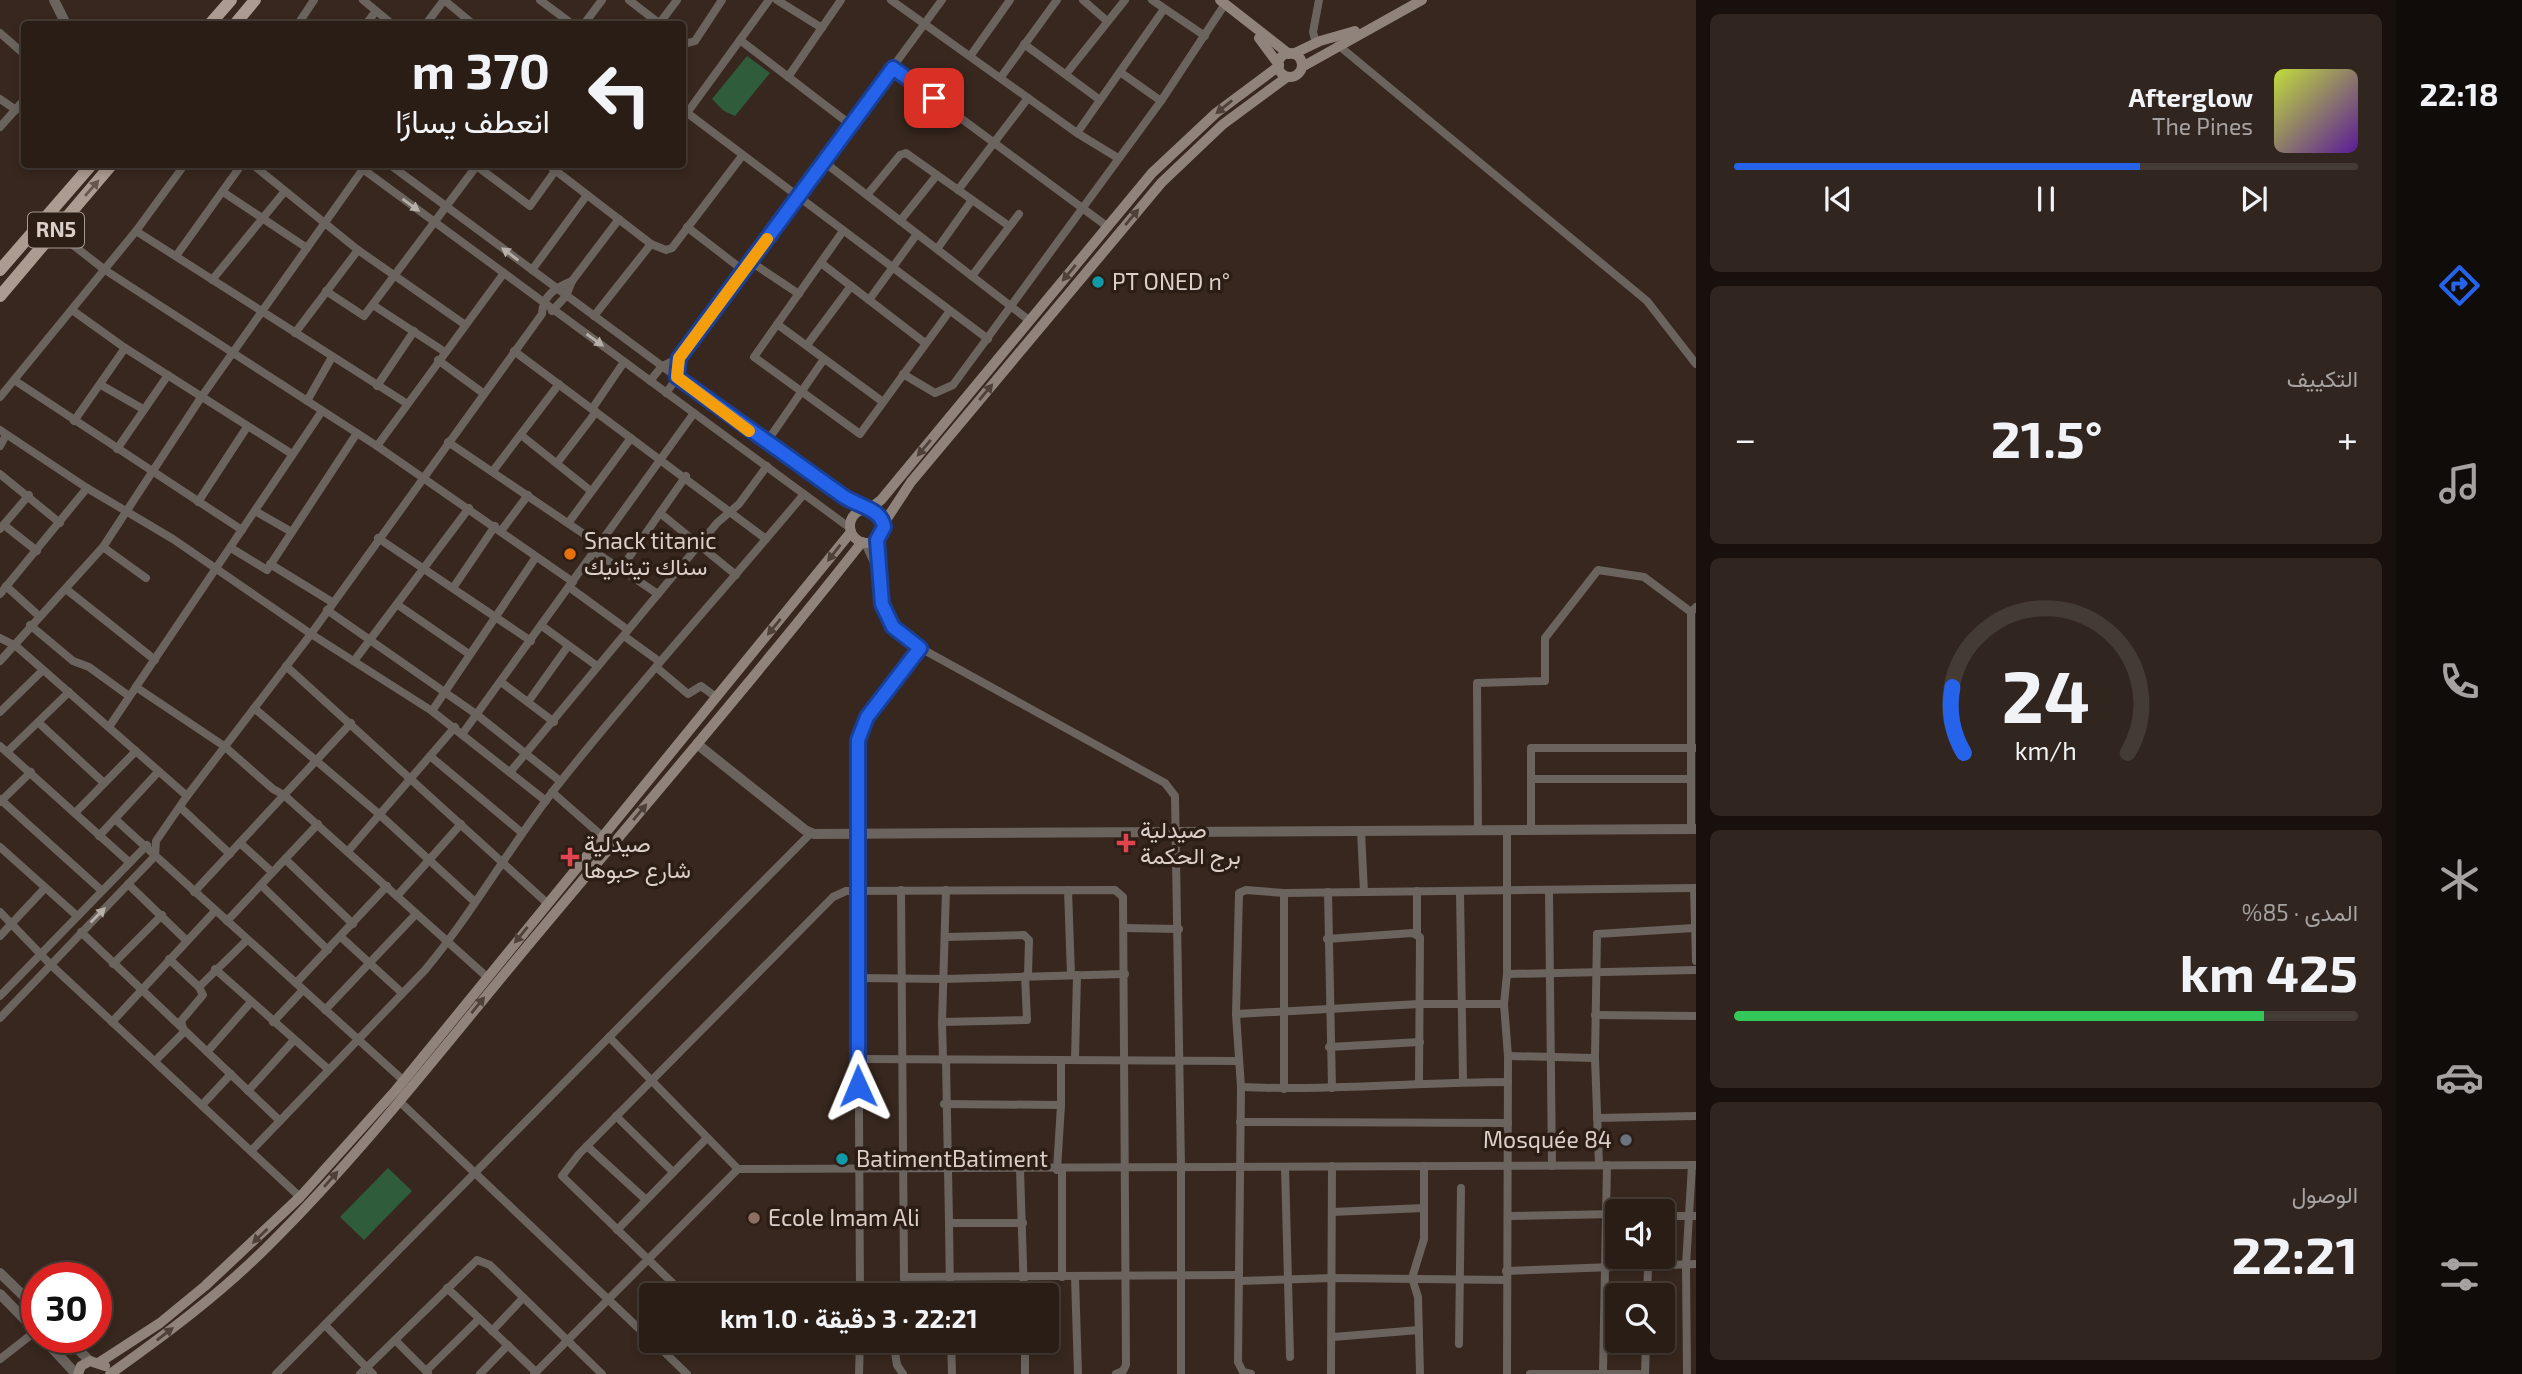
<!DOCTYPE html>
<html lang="ar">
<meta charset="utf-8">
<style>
:root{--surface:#291d16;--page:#31261f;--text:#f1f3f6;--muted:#a5a2a1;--line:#453b35;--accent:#2563eb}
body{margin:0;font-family:"Exo 2",Vazirmatn,sans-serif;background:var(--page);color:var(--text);direction:rtl;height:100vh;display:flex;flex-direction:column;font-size:26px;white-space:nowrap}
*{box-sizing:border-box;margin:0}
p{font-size:23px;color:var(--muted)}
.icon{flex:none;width:38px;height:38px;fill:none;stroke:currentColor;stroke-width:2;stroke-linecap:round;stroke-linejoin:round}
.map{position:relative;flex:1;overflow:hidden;direction:ltr}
.details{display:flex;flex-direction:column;gap:14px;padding:14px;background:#17100c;width:700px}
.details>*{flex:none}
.top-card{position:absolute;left:21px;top:21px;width:665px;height:147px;border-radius:7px;box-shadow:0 4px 10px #0003,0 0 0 2px var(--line);direction:rtl;background:#291d16;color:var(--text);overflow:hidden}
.controls{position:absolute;left:1605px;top:1199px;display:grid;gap:14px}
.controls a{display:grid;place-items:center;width:70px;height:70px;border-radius:7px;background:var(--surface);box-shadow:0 4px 10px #0003,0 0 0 2px var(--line);font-size:35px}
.speed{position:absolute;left:21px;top:1262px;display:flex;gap:14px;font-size:35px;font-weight:700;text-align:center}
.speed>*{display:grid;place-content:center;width:91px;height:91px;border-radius:50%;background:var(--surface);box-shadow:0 4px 10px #0003,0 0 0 2px var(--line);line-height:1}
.speed .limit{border:10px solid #d22;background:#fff;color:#111}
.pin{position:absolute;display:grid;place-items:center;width:60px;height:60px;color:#fff;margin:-30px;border-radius:14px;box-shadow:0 4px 10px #0006}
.me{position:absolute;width:77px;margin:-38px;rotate:359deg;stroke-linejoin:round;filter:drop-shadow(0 0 5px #0008)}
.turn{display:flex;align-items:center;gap:24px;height:147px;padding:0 21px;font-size:32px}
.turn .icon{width:91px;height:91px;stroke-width:2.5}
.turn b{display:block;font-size:49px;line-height:60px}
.big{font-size:52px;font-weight:700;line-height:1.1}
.details .widget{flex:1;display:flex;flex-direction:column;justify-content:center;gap:10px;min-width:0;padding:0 24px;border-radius:10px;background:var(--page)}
.details .dial{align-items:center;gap:0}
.dial svg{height:182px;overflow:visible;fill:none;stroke:var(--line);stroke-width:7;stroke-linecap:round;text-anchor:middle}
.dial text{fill:var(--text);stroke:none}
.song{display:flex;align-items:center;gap:21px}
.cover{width:84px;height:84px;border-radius:10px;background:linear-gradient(135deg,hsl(70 70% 55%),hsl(270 70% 35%))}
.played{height:7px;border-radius:4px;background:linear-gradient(90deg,var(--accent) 65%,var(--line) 65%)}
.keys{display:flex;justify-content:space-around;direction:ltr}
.heat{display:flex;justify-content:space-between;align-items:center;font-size:38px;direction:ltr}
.charge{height:10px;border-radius:5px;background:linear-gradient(90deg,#34c759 85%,var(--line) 0)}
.trip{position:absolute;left:639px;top:1283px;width:420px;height:70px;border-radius:7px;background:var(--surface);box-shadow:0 4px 10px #0003,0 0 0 2px var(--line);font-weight:700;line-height:70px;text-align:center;direction:rtl}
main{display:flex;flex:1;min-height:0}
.menu{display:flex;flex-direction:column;width:126px;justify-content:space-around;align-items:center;background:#100c09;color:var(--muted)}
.menu .icon{width:49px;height:49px}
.menu .current{color:var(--accent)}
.menu b{font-size:32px;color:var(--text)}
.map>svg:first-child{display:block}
.green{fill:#2f5d3c}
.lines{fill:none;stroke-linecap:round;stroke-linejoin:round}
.minor{stroke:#6b635e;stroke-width:8}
.tertiary{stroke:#6b635e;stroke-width:10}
.secondary{stroke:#90837b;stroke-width:10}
.primary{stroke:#ac9b91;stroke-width:12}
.oneway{fill:#4f4139}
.oneway2{fill:#66564d}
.oneway3{fill:#b9afa9}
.route-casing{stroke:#184099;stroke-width:18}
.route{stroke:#2563eb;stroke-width:12}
.slow{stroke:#f59e0b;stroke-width:12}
.culture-dot{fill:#0f9aa8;stroke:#2c1d15;stroke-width:2.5}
.food-dot{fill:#e8710a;stroke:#2c1d15;stroke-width:2.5}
.health-dot{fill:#e0444e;stroke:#2c1d15;stroke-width:2.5}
.worship-dot{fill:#6b7280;stroke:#2c1d15;stroke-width:2.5}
.education-dot{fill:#8d6e63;stroke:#2c1d15;stroke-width:2.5}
.labels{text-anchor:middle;stroke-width:7;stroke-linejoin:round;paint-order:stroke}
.shield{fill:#2c1d15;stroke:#a69a93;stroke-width:2}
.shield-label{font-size:21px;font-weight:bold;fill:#dacfc9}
.poi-label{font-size:23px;fill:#dacfc9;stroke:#2c1d15;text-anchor:start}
</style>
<main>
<nav class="menu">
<b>22:18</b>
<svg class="icon current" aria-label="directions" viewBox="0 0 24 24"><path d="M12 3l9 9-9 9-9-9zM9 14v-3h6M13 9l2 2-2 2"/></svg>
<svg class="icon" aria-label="music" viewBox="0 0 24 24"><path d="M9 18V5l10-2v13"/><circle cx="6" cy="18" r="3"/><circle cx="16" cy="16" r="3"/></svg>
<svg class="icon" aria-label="phone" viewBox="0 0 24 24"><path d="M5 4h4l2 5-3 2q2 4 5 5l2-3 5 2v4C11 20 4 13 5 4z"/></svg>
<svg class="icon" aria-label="climate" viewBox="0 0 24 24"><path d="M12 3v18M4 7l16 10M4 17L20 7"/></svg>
<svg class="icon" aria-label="car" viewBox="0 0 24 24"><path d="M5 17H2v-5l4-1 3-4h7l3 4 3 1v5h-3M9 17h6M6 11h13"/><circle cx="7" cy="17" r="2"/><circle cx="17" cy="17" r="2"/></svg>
<svg class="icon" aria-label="filters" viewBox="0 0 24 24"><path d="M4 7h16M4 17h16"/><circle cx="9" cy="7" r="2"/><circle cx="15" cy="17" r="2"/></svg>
</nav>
<section class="details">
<div class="widget">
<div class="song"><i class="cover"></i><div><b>Afterglow</b><p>The Pines</p></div></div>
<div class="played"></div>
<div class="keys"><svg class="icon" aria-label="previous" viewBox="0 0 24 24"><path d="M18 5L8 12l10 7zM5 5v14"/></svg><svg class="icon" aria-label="pause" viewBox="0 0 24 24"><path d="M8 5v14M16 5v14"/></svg><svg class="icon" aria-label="next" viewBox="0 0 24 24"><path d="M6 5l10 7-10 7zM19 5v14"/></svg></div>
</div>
<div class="widget"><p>التكييف</p>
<div class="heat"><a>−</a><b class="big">21.5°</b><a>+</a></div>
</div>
<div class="widget dial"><svg viewBox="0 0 100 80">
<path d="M14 69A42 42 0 1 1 86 69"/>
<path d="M14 69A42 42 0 0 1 9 40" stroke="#2563eb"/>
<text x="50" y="56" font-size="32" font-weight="700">24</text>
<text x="50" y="72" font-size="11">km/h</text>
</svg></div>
<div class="widget"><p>المدى · 85%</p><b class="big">425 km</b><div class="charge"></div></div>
<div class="widget"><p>الوصول</p><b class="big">22:21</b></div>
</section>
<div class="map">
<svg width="1696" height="1374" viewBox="0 0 1696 1374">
<rect width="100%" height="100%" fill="#37271e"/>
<g class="green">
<path d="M747 56 770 73 735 116 724 111 712 99Z"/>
<path d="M388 1168 412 1191 364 1240 340 1217Z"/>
</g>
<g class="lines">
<g class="minor">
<path d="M363 0 392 24"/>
<path d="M444 0 473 24"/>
<path d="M540 0 572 24"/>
<path d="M629 0 660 24"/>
<path d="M777 0 822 28"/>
<path d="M891 0 1077 133 1118 158"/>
<path d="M1083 0 1107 21"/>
<path d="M1152 0 1205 36"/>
<path d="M298 24 314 0"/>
<path d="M366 24 376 11"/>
<path d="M426 24 444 0"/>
<path d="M584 24 602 0"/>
<path d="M659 24 677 0"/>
<path d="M0 33 24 54"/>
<path d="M682 40 688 43 695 41 722 0"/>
<path d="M740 40 851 125"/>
<path d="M1316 43 1313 32 1319 0"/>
<path d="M1024 44 1100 100"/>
<path d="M1338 45 1647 301 1696 364"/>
<path d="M971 55 1010 0"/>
<path d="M893 68 1108 227"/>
<path d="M1120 72 1161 101"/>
<path d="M1066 74 1125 0"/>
<path d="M788 77 841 0"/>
<path d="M1001 77 1057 0"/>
<path d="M0 99 16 110"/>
<path d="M682 109 988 339"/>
<path d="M687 113 769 0"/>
<path d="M0 127 24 100"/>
<path d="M1077 133 1164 9"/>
<path d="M824 162 1030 321"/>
<path d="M252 164 358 250 464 324"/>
<path d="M356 164 850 528"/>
<path d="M389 164 766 443 863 509"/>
<path d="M474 164 530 206 555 171"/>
<path d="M547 164 651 244 666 250 672 248 742 156"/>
<path d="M958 190 1028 98"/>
<path d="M223 192 307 248"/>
<path d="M867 195 900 155 906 153 1009 226"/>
<path d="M900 221 937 175"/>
<path d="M687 227 744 271"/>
<path d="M55 231 105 270 377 446 573 582"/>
<path d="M136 231 406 403"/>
<path d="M843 231 754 357 860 434 949 312"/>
<path d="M937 249 972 200"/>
<path d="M176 256 242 164"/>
<path d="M751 262 799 294"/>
<path d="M821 263 925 343"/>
<path d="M532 270 587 195"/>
<path d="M972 276 1019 214"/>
<path d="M212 280 285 191"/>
<path d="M326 291 364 316 478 164"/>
<path d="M869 300 917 234"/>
<path d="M373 305 445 352"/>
<path d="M72 310 125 348 292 454"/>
<path d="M552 311 566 296 572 281 619 219"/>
<path d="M594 316 651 244"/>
<path d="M777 324 883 402"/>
<path d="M295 333 358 250"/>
<path d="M807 345 851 286"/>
<path d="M514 351 766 539"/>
<path d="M438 360 483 393"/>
<path d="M903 374 935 393 953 385 1161 101 1225 4"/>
<path d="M14 380 242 530"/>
<path d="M650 381 662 366 679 358 942 0"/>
<path d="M101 385 143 409"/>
<path d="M377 386 414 331"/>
<path d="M666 393 677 378 679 358"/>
<path d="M0 397 136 231 185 164"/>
<path d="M307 401 332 357"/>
<path d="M592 409 624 362"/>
<path d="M74 421 125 348"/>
<path d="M0 430 87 488 173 539 311 634 432 711 546 801"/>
<path d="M521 435 591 491"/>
<path d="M448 442 600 545"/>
<path d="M766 443 824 359"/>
<path d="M0 446 6 435"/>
<path d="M377 446 504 273"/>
<path d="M117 449 168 375"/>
<path d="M557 463 596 412"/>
<path d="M493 471 559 384"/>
<path d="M0 474 60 523"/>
<path d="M198 502 247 427"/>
<path d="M255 511 290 531"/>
<path d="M660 513 686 476"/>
<path d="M569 522 631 438"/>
<path d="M4 525 37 551"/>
<path d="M0 529 29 495"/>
<path d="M501 531 528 495"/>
<path d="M378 538 531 641"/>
<path d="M877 539C880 576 875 612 904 639L1165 783 1175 796 1181 1167V1374"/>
<path d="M865 543 877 569"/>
<path d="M103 547 146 578"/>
<path d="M231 548 267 570 357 433"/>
<path d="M595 552 658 594"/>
<path d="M270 564 332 602"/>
<path d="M620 570 660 513 736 575"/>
<path d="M6 586 39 616"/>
<path d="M569 587 628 630"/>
<path d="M453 588 495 526"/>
<path d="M66 589 155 660"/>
<path d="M0 594 87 488"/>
<path d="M398 605 469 654"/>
<path d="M327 610 476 714 560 781"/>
<path d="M30 625 73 661 89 667 129 696"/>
<path d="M542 626 597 666"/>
<path d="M624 636 660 662"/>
<path d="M0 638 16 646 187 796"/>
<path d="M0 661 103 547 202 396 363 169"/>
<path d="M354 661 469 508"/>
<path d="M286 666 547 903"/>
<path d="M656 667 688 694 701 686 716 697"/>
<path d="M501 682 554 722"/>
<path d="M136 687 224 746 273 789 284 795 487 977"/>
<path d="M528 702 568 646"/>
<path d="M254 708 379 814 475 902"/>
<path d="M432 711 536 557"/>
<path d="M0 712 43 670"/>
<path d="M39 723 104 783"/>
<path d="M109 727 322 411"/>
<path d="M463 733 694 413"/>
<path d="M0 746 129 862"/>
<path d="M7 752 69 692"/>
<path d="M430 756 521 832"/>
<path d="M511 771 717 523 739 504 767 466"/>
<path d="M1531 779H1691"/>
<path d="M552 792 602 836"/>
<path d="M0 799 101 890"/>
<path d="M0 802 31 772"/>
<path d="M180 807 230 854"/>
<path d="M75 813 136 751"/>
<path d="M115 819 404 1081"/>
<path d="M1691 829V612L1696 607"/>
<path d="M1478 830 1477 683 1545 681V638L1598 570 1644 577 1691 612"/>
<path d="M1507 830V974L1504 1004 1508 1056 1507 1374"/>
<path d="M1531 830V748H1696"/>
<path d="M1361 831 1364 892"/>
<path d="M99 836 158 772"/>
<path d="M240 843 272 872"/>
<path d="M0 847 76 915"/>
<path d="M349 850 455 727"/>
<path d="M285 859 353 924"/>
<path d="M128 884 187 941"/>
<path d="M262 886 328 950"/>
<path d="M1694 888 1696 961"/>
<path d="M901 890 904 1277 1238 1275"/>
<path d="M946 890 942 1022 1027 1020 1025 976"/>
<path d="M1068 890 1071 975"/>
<path d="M1417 891V934"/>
<path d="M1460 891 1463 1082"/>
<path d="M194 892 351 723"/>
<path d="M1328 892 1332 1088"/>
<path d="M1549 892 1552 1166"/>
<path d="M397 896 461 824"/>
<path d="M0 912 50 964 300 1197"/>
<path d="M227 921 318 824"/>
<path d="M1124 928 1179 929"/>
<path d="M81 932 280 1121"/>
<path d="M0 936 44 889"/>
<path d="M341 937 401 992"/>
<path d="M946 937 1024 935 1029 940 1028 975"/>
<path d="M1327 939 1412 933 1420 937 1419 1082"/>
<path d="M113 964 162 915"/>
<path d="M215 969 328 1069"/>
<path d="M1507 974 1696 970"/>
<path d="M858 978 944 979 1125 974"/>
<path d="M296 983 387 886"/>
<path d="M199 987 247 940"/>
<path d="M0 996 147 845"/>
<path d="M325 1010 416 914"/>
<path d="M1236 1014 1419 1004H1504"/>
<path d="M1595 1015 1696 1016"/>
<path d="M0 1018 155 856 156 841 187 796 311 634 542 314C543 295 555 288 572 281"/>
<path d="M112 1022 215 911"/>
<path d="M273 1022 303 990"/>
<path d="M942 1022 943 1060"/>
<path d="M609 1037 738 1169"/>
<path d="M1329 1047 1420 1042"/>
<path d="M207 1052 251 1002"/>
<path d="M1508 1056 1595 1058"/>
<path d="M858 1059 1238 1061"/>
<path d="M946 1060 949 1223H1023"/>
<path d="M1061 1060V1105"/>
<path d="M1075 1060 1077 975"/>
<path d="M155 1061 184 1032 181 1021 203 995 199 987 169 959"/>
<path d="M1241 1087C1330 1091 1419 1082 1508 1082"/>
<path d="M1284 1089V893"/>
<path d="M248 1091 294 1040"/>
<path d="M399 1101 651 1340"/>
<path d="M203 1104 231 1074"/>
<path d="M944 1104 1061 1105 1057 1170"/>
<path d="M616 1116 673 1172"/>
<path d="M1597 1118 1696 1116"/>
<path d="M1240 1122 1508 1123"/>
<path d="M587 1146 645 1199"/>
<path d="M251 1151 425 970C475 910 512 842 561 781 639 683 724 590 804 494"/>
<path d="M1599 1165 1595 1058 1597 934 1694 928"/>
<path d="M1285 1167 1290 1357"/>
<path d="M1020 1169 1024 1295"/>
<path d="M1332 1212 1424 1208"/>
<path d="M1509 1216 1617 1214"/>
<path d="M1662 1216H1696"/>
<path d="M949 1223 950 1295"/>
<path d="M617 1230 706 1139"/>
<path d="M1506 1271 1696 1264"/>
<path d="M904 1277 905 1295"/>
<path d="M1062 1277V1169"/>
<path d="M1075 1277 1078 1374"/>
<path d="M1239 1281 1333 1278 1506 1280"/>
<path d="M447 1288 536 1372"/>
<path d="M685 1295 562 1176 579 1154 833 897 846 891 1115 890 1123 897 1126 1365 1123 1371 1116 1374"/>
<path d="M860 1295 857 740 867 717 920 648"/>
<path d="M1647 1295 1648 1268"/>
<path d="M325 1325 373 1374"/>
<path d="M492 1331 523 1298"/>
<path d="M1333 1337 1419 1330"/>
<path d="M395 1340 428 1373"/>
<path d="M652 1340 687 1374"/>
<path d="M893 1340 897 1365 903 1374"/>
<path d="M951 1340 952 1374"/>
<path d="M1459 1344 1461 1188"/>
<path d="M0 1359 36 1331"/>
<path d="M426 1371 479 1319"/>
<path d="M1603 1372 1607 1165"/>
<path d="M276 1374 811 833"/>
<path d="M360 1374 477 1260 490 1265 602 1374"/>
<path d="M480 1374 508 1345"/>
<path d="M534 1374 738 1169 1696 1165"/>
<path d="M859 1374 860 1340"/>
<path d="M1025 1374V1340"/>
<path d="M1251 1374 1243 1372 1238 1362 1241 1087 1236 1014 1239 893 1246 890 1284 893 1696 888"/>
<path d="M1331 1374 1332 1166"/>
<path d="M1420 1374 1418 1297 1412 1278 1424 1239V1166"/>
<path d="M1530 1374H1639"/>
<path d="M1645 1374 1646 1340"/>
<path d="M1687 1374 1686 1265 1692 1165"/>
</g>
<g class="tertiary">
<path d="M54 0 66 24"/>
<path d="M697 744 805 830 814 834 1696 829"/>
<path d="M0 1273 37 1309"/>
<path d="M0 1294 37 1332"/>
<path d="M42 1337 76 1374"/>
<path d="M65 1337 90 1361"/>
</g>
<g class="secondary">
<path d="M1220 0 1289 54"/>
<path d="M1259 38 1279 65"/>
<circle cx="1290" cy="65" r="12"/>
<path d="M1293 54 1320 41 1355 31"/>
<path d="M1302 67 1422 0"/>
<path d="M869 509 881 500 1152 173 1216 113 1279 66"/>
<circle cx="867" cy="526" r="17"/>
<path d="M884 523 911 482 1162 182 1222 125 1287 77"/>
<path d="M100 1362 160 1323 205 1286 300 1197 396 1090 851 532"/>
<path d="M78 1374 81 1366 90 1361 105 1366"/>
<path d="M110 1374C165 1335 220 1294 268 1246 363 1152 445 1045 530 943 641 810 755 678 862 542"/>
</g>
<g class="primary">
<path d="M210 24 231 0"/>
<path d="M235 24 255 0"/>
<path d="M0 270 92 164"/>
<path d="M0 296 112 164"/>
</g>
</g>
<defs><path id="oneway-solid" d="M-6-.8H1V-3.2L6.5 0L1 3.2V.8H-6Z" transform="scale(1.75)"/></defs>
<g class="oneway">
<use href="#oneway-solid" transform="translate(1224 107) rotate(141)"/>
<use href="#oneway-solid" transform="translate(1132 217) rotate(-50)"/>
<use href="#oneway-solid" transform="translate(1069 273) rotate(130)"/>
<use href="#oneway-solid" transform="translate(986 392) rotate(-50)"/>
<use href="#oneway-solid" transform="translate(924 448) rotate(130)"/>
<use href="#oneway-solid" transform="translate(834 553) rotate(128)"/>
<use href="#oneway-solid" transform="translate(774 627) rotate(129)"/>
<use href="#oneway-solid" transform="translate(640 812) rotate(-50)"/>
<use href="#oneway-solid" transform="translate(521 935) rotate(129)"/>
<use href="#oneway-solid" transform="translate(478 1005) rotate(-51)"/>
<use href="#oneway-solid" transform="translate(331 1179) rotate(-49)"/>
<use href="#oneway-solid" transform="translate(260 1236) rotate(136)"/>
<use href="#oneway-solid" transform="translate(165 1334) rotate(-38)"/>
</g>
<use class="oneway2" href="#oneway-solid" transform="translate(92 188) rotate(-49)"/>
<g class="oneway3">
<use href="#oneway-solid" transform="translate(411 205) rotate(36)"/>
<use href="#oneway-solid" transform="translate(510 254) rotate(-143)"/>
<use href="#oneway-solid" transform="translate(595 340) rotate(36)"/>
<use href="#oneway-solid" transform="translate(98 915) rotate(-45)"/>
</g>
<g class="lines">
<defs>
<path id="route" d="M858 1086V740L867 717 920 648 893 627 882 604 877 540 884 527C881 508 859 507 843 496L677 377 679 358 893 68 934 98"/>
</defs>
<use href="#route" class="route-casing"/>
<use href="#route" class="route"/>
<path class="slow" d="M749 431 677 377 679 358 767 239"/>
</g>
<g class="culture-dot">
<circle cx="1098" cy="282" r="7"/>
<circle cx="842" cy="1159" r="7"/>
</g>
<circle class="food-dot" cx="570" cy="554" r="7"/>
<g class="health-dot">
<path d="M1122.5 832.5h7v7h7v7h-7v7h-7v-7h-7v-7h7z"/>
<path d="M566.5 846.5h7v7h7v7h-7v7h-7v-7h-7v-7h7z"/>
</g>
<circle class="worship-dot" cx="1626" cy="1140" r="7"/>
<circle class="education-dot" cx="754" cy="1218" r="7"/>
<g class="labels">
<rect class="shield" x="28" y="212.5" width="56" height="35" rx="5"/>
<g class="shield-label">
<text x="56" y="237">RN5</text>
</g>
<g class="poi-label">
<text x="1112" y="290">PT ONED n°</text>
<text x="584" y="549">Snack titanic<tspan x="584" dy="26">سناك تيتانيك</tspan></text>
<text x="1140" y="838">صيدلية<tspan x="1140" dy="26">برج الحكمة</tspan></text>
<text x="584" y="852">صيدلية<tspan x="584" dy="26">شارع حبوها</tspan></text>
<text x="1612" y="1148" text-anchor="end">Mosquée 84</text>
<text x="856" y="1167">BatimentBatiment</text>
<text x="768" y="1226">Ecole Imam Ali</text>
</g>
</g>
</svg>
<div class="controls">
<a><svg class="icon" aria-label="sound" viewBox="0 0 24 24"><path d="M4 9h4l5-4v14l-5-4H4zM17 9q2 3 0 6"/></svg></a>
<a><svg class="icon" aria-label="search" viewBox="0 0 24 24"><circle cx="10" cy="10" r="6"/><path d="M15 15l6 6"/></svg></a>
</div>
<div class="speed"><div class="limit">30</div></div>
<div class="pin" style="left:934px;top:98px;background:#d93025"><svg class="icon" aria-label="arrive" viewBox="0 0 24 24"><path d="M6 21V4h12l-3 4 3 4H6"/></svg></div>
<svg class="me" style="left:858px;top:1086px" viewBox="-20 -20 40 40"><path d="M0-17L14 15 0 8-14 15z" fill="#2563eb" stroke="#fff" stroke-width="4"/></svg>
<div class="trip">22:21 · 3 دقيقة · 1.0 km</div>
<div class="top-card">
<div class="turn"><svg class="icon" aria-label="left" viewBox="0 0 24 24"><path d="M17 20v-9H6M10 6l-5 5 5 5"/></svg><div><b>370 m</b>انعطف يسارًا</div></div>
</div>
</div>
</main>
